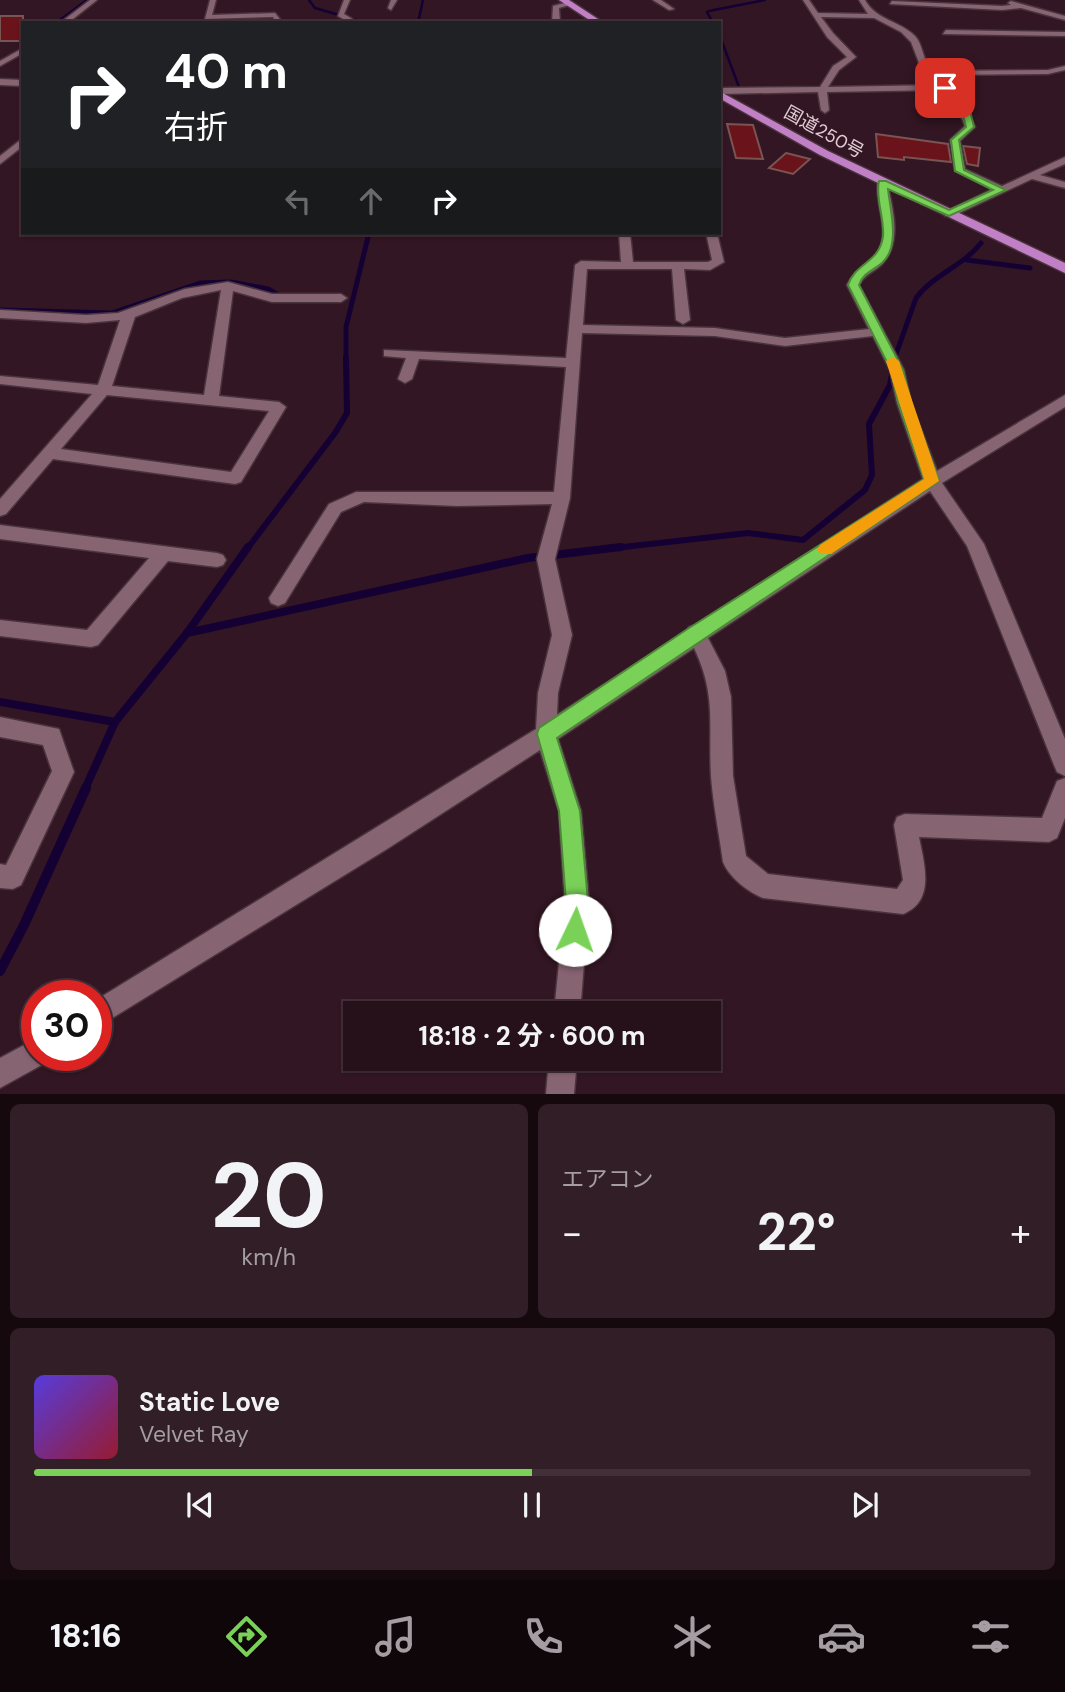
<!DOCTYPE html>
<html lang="ja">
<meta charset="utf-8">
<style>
:root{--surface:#26101a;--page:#321e27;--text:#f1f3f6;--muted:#a49da2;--line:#423039;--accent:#79d158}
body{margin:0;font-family:"DM Sans","Noto Sans JP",sans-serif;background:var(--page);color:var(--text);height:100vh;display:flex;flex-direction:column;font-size:26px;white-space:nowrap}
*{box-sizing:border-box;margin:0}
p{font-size:23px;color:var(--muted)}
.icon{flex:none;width:38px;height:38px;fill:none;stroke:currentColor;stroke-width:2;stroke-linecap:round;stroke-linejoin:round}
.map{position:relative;height:1094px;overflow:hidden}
.side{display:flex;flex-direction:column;gap:10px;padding:10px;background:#15090e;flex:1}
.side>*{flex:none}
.hud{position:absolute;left:21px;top:21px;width:700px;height:214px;border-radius:0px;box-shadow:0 2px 5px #0004,0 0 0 2px var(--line);background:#202124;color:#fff;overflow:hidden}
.speed{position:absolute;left:21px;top:980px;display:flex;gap:14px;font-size:35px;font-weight:700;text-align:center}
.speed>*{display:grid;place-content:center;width:91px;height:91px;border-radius:50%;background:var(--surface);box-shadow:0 2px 5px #0004,0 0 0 2px var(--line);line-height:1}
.speed .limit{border:10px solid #d22;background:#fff;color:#111}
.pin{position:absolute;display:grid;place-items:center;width:60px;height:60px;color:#fff;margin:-30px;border-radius:14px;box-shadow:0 4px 10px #0006}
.me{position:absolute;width:77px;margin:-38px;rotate:3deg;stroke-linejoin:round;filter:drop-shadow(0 0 5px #0008)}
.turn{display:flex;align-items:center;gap:24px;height:147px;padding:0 28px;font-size:32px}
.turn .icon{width:91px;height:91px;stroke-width:2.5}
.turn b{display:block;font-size:49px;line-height:60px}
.lanes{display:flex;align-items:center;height:66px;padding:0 28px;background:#0003;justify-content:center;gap:35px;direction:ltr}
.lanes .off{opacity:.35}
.big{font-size:52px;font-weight:700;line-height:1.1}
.side .tile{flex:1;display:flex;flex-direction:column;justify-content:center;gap:10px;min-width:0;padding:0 24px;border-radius:10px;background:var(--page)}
.side .dial{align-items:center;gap:0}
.dial b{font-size:91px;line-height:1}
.song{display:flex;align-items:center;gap:21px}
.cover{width:84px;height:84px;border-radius:10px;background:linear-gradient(135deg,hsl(250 70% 55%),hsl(350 70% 35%))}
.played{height:7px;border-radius:4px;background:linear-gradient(90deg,var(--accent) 50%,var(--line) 50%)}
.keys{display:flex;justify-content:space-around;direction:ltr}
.heat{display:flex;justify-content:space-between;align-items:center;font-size:38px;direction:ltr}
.side .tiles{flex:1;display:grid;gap:10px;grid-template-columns:1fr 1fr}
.tile:last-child{grid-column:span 2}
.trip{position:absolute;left:343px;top:1001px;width:378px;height:70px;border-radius:0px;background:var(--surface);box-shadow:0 2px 5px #0004,0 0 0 2px var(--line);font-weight:700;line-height:70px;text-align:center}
.dock{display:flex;height:112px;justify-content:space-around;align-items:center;background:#0f060a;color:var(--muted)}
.dock .icon{width:49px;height:49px}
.dock .selected{color:var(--accent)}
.dock b{font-size:32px;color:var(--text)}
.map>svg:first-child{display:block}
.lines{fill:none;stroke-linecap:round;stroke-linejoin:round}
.stream-far4{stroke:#150034;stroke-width:2.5}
.stream-far3{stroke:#150034;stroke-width:5}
.stream-far2{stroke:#150034;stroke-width:6}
.stream-far1{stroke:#150034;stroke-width:8}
.stream{stroke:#150034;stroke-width:10}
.building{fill:#6a131a;stroke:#785452;stroke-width:2}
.minor-casing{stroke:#49333c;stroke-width:3}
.highway-casing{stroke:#49333c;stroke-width:3}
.minor{fill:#876472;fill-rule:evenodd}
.highway{fill:#c17fc6;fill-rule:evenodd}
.route{fill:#79d158;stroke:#4f8839;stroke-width:2}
.slow{fill:#f59e0b}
.labels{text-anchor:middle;stroke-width:7;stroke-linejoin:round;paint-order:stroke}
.far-street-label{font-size:18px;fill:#e1cdd5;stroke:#331623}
</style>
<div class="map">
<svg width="1065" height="1094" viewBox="0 0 1065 1094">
<rect width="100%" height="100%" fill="#331623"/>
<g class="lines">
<g class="stream-far4">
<path d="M309 0 315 8 367 23"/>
<path d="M56 23 87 0"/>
<path d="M418 23 423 0"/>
<path d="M713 23 707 12 709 11 765 0"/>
<path d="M719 34 739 87"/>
</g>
<g class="stream-far3">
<path d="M967 260 1030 268"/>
<path d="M0 310 112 313 200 283 231 282 268 289 282 297"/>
<path d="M346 360V327L369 233"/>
<path d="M894 360 916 298C933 275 963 266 981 243"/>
</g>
<g class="stream-far2">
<path d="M247 549 335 433 347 413 346 358"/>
<path d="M606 549 748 533 803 540 865 490 872 475 869 424 890 385 895 358"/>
</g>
<g class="stream-far1">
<path d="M187 633 528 558 621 547"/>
<path d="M0 702 115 722"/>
<path d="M85 789 115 722 187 633 248 547"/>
</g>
<path class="stream" d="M0 971 24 925 86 788"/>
</g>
<g class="building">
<rect x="0" y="16" width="23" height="25"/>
<path d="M727 124 753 125 763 159 736 158Z"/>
<path d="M876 134 948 144 951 162 904 157V160L878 157Z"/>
<path d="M963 146 980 148 978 166 967 164Z"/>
<path d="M786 153 810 159 793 174 769 168Z"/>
</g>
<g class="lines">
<defs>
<g id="minor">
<path d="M90 0H97L68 23H60Z"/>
<path d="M210 0H216L212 15 275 13 283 23H276L273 17 205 19Z"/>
<path d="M344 0H350L344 14 359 23H350L338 16Z"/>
<path d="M391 0H397L391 10 388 8Z"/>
<path d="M653 0H661L674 9 669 10Z"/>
<path d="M803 0H809L818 13 868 14 859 0H865C876 20 900 21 915 36 924 46 922 61 933 71L1048 70 1065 66V70L1048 74 938 75 963 103 975 127 960 141 965 169 1002 186 1065 157V164L1040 175 1065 182V188L1032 179 953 216H945V212L993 189 955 171 950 140 965 126 956 105 943 90 827 92 829 110 825 113 821 110 818 92 719 94V88L820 87 833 66 847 57 827 37ZM821 17 874 18 901 32 911 42 921 68 938 85 828 87 839 70 856 57 833 33Z"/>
<path d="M892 1 1002 6 1011 5 1008 3 1011 1 1065 16V20L1021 8 1002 10 890 4Z"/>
<path d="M568 2 570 5 559 8 560 23H552L553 6Z"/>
<path d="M946 30 1065 32V36L943 34Z"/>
<path d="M23 48V53L0 66V61Z"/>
<path d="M0 79 23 80V86L0 85Z"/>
<path d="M23 138V146L0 164V156Z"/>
<path d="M878 181 887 183C893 209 902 241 883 263 875 272 864 274 859 285L904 370 911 403 937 471 1065 395V407L942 483 984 544 1065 739V776L1057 772 1054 765 967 546 930 491 708 638 725 671 731 697 733 776 746 856 768 874 897 889 903 880 894 825 897 817 905 814 1042 818 1057 781 1065 778V818L1057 838 1049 842 919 837C924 863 936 901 903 914L763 898C748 892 729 877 723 862 719 833 713 804 711 776 708 725 717 696 694 648L558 739 581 811 589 902 580 1013H554L565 902 559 811 540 750 387 849 96 1028V1000L536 729 538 693 552 635 537 559 552 504 457 506 364 502 341 512 285 603 278 606 271 603 269 598 329 504 356 492H554L566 367 419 359 412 379 405 383 398 379 406 358 384 356V350L566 358 575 265 581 261 621 262 619 233H630L633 262H708L712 260 706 233H717L724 262 710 270 684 269 690 320 683 324 676 320 672 269H587L583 325 715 328 785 338 869 329 847 285C854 270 870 267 878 253 891 228 874 204 878 181ZM582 333 715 336 785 346 873 336 890 370 897 403 923 479 697 625 689 627 687 631 557 715 558 693 572 635 555 559 570 498Z"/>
<path d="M228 282 272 294H341L347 298 341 302H272L233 291 219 396 279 402 286 407 241 482 235 484 53 459 6 514 0 516V499L92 394 0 384V376L98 385 120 320 86 323 0 318V310L86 315 118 313 185 289ZM221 290 204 395 112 386 135 317 182 298ZM107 395 269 411 231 472 61 449Z"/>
<path d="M0 525 217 553 223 555 226 560 223 565 217 567 168 561 98 645 91 647 0 636V620L87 630 149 558 0 539Z"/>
<path d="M0 717 59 729 74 772 21 885 13 889 0 888V864L6 865 52 771 43 745 0 737Z"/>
<path d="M37 1038V1055H49L47 1062 0 1088V1058Z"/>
<path d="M549 1059H577L574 1094H546Z"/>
</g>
<g id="highway">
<path d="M559 0H569L604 23H594Z"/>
<path d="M719 91 828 151 1065 263V273L820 155 719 98Z"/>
</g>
</defs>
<use href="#minor" class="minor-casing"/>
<use href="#highway" class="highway-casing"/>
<use href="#minor" class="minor"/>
<use href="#highway" class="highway"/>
</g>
<path class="route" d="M942 86H948L970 111 974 127 959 140 964 170 1006 190 949 216 888 189C890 210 901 246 882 263 872 271 863 273 859 285L903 370 911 402 939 481 557 738 580 811 588 902 583 938 575 941 567 938 563 930 566 902 559 811 537 734 539 728 689 628 924 479 898 402 891 370 848 285C855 263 879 263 883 237 885 219 875 199 879 181H886L949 210 993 190 955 171 951 140 966 127 962 111Z"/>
<path class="slow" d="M893 357 899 361 939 481 831 554H820L817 550 820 545 924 479 886 361Z"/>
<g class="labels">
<g class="far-street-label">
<text transform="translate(824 132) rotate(29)" y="6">国道250号</text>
</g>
</g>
</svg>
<div class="speed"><div class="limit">30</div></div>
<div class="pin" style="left:945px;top:88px;background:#d93025"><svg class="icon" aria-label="arrive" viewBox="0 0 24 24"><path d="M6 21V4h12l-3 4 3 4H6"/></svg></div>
<svg class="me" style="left:575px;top:930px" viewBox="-20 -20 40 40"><circle r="19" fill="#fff"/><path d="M0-13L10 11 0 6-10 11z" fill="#79d158"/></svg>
<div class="trip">18:18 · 2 分 · 600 m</div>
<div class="hud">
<div class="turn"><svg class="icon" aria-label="right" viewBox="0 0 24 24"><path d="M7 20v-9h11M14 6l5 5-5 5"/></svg><div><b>40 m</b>右折</div></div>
<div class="lanes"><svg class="icon off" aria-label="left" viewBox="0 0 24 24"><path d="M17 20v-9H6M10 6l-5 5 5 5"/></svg><svg class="icon off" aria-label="ahead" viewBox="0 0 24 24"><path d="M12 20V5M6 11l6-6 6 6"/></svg><svg class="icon" aria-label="right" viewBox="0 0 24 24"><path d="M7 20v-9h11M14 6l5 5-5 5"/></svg></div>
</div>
</div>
<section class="side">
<div class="tiles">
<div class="tile dial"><b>20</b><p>km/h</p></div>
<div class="tile"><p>エアコン</p>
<div class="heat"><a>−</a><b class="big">22°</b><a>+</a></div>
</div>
<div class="tile">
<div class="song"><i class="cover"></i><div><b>Static Love</b><p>Velvet Ray</p></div></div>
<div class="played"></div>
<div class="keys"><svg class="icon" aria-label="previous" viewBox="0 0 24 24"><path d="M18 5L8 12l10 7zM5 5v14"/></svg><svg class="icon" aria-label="pause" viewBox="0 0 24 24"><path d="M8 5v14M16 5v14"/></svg><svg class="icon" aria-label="next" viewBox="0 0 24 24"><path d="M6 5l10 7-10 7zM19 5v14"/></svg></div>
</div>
</div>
</section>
<nav class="dock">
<b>18:16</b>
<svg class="icon selected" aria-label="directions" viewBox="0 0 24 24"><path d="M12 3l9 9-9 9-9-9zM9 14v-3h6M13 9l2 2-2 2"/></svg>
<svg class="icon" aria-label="music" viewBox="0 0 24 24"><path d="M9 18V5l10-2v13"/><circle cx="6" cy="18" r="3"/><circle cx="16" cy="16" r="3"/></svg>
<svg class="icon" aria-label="phone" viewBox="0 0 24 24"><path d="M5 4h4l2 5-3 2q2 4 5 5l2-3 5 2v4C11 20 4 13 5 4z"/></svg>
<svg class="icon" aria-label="climate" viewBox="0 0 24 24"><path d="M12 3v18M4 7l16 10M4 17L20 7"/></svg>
<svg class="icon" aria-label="car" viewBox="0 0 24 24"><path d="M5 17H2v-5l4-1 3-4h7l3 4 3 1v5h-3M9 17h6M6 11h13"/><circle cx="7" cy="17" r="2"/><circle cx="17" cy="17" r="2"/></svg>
<svg class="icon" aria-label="filters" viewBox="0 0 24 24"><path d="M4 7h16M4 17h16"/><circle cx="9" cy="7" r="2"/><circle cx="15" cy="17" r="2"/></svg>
</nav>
